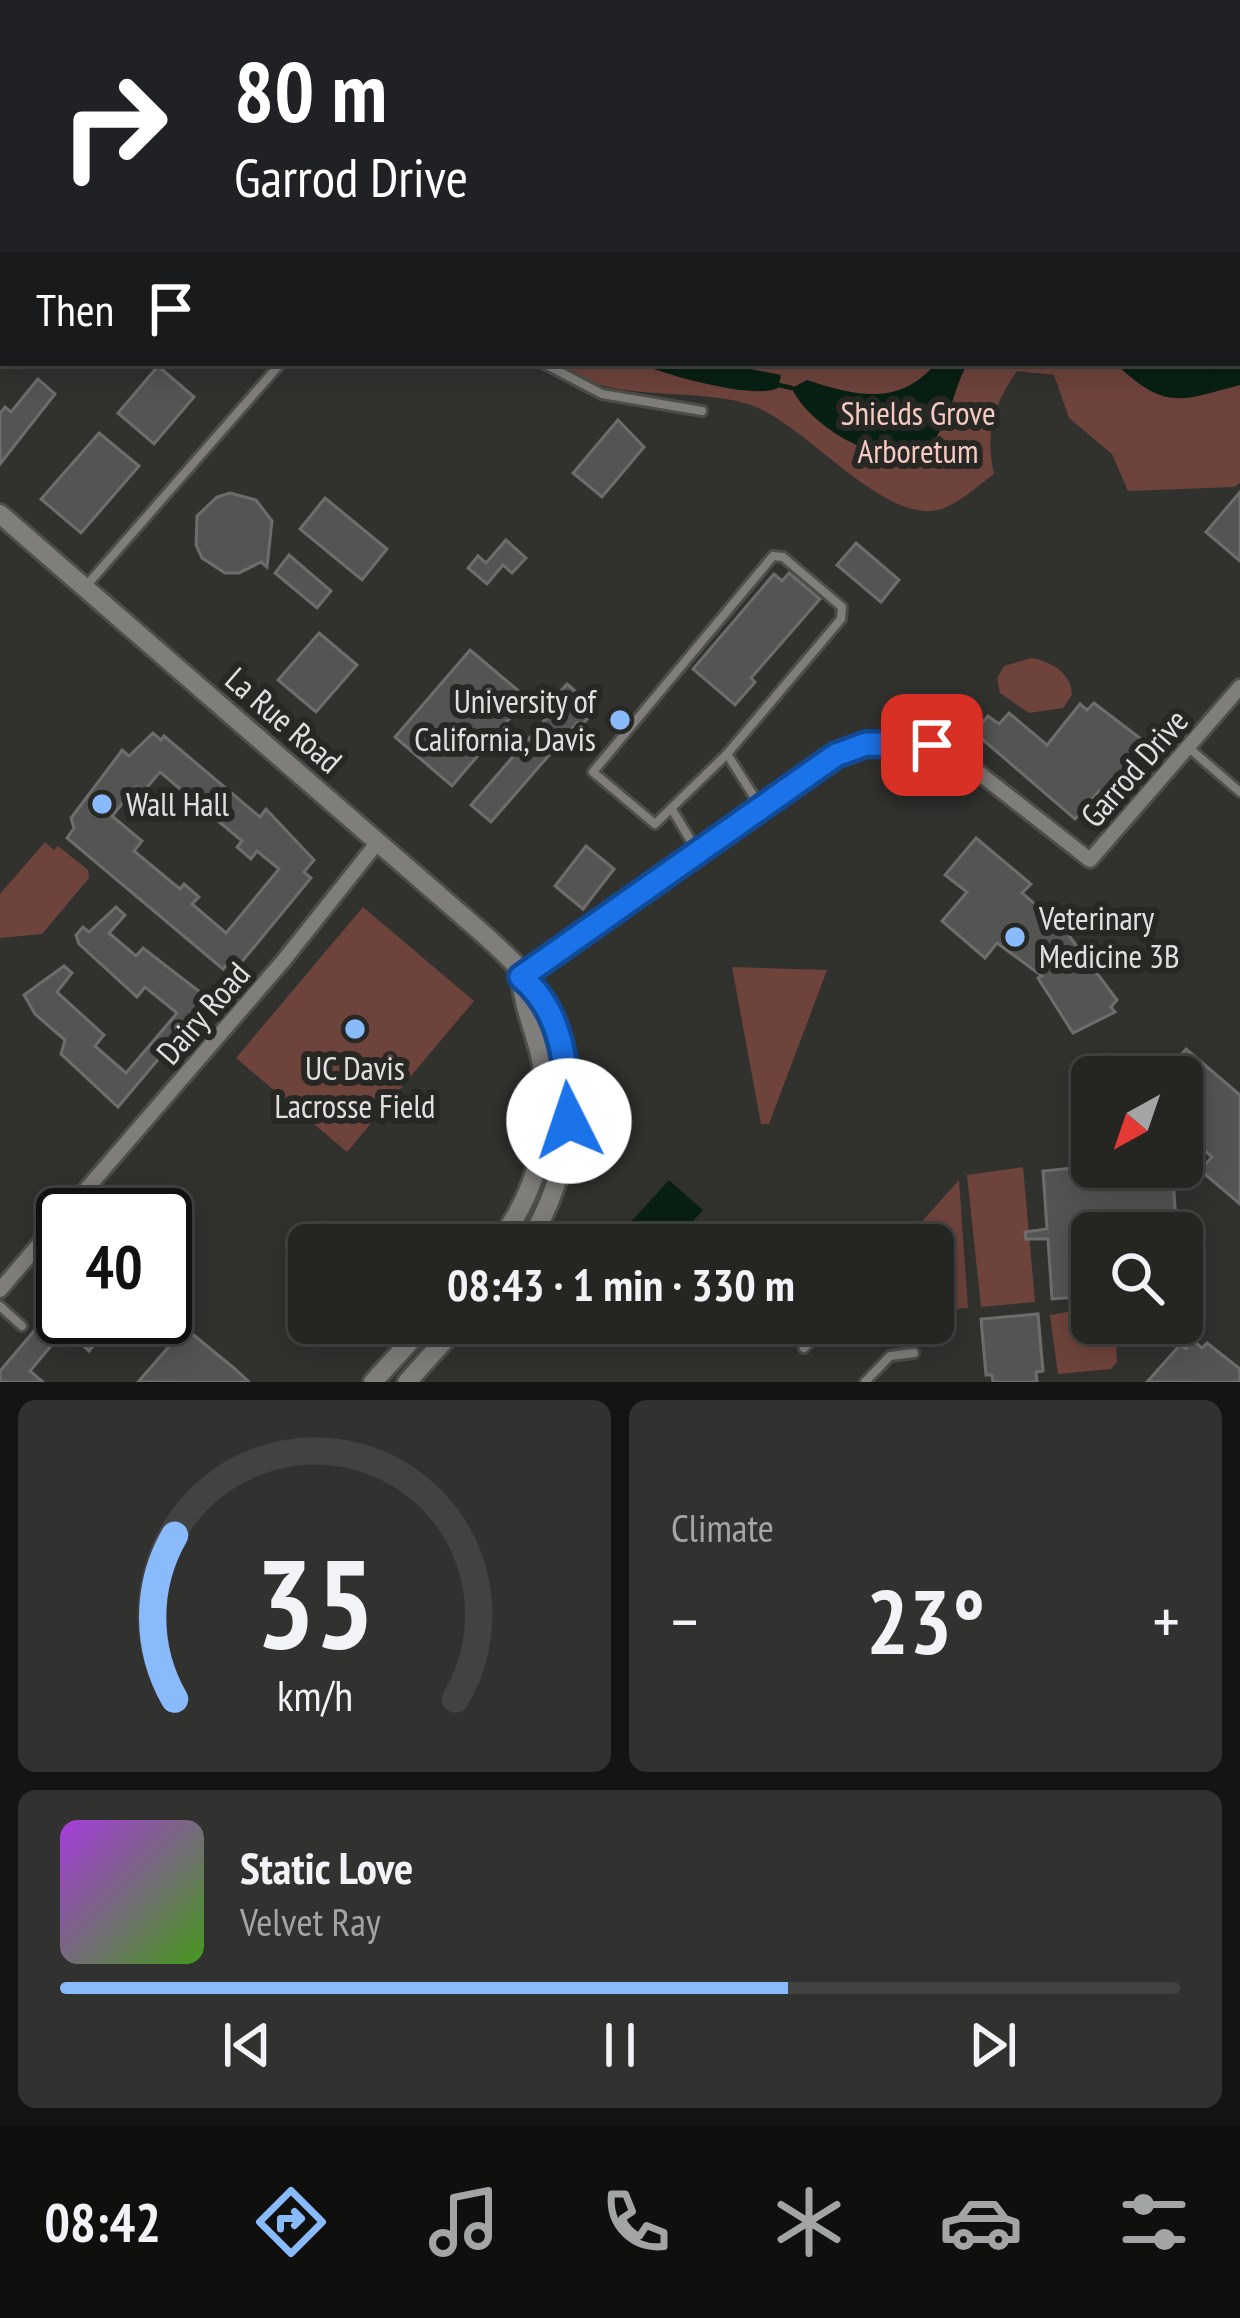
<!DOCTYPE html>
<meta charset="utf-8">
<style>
:root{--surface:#252522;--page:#31312f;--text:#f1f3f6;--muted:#a3a5a5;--line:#424240;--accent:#88bafc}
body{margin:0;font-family:"PT Sans Narrow",sans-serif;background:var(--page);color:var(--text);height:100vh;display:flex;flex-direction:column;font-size:45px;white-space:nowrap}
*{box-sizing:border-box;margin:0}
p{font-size:39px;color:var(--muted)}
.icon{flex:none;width:66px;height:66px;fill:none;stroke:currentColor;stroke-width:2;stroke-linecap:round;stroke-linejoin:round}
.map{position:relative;height:1382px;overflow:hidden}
.sheet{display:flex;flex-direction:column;gap:18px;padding:18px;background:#141413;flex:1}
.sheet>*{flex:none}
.banner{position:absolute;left:0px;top:0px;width:1242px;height:366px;box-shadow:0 6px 30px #0003,0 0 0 3px var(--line);background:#202124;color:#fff;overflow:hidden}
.needle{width:78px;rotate:220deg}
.buttons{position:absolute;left:1071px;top:1056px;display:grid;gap:24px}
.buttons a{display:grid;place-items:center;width:132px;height:132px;border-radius:18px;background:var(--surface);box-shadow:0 6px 30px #0003,0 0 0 3px var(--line);font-size:60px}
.speed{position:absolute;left:36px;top:1188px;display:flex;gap:24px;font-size:60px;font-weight:700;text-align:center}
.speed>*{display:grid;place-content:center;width:156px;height:156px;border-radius:50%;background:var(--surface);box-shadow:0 6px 30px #0003,0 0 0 3px var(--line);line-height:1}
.speed .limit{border:6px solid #111;border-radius:18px;background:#fff;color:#111}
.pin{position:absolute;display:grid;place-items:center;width:102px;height:102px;color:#fff;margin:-51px;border-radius:24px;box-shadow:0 6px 18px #0006}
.me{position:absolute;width:132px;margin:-66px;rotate:356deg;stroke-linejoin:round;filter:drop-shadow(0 0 9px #0008)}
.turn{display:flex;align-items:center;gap:42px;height:252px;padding:0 36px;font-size:54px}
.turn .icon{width:156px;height:156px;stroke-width:2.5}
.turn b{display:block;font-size:84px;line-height:102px}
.then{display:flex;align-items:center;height:114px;padding:0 36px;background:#0003;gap:24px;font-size:45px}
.big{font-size:90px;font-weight:700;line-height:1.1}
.sheet .widget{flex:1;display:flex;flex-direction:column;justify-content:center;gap:18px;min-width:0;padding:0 42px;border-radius:18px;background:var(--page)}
.sheet .dial{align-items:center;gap:0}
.dial svg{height:312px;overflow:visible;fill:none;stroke:var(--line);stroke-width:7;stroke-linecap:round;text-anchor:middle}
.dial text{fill:var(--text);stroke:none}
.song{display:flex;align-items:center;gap:36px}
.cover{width:144px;height:144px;border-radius:18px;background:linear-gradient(135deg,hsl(280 70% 55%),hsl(100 70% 35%))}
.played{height:12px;border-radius:6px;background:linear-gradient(90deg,var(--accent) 65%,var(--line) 65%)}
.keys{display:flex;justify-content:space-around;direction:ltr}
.heat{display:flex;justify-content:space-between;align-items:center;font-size:66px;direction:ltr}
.sheet .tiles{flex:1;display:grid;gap:18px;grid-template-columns:1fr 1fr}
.widget:last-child{grid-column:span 2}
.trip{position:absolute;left:288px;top:1224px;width:666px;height:120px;border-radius:18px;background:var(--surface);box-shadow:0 6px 30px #0003,0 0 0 3px var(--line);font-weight:700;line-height:120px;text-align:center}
.menu{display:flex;height:192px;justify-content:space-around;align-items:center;background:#0f0f0e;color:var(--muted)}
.menu .icon{width:84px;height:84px}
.menu .on{color:var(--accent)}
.menu b{font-size:54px;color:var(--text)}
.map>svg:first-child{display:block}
.green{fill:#6e433c}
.water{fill:#082013}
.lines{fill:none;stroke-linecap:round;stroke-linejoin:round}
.stream{stroke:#082013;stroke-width:4.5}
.building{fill:#545552;stroke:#6d6e6b;stroke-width:3;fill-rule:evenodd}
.lane-casing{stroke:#4d4d4a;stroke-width:14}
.street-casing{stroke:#4d4d4a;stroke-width:20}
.secondary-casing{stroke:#4d4d4a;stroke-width:24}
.lane{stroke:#7f7e7b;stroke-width:8}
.street{stroke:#7f7e7b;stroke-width:14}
.secondary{stroke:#7f7e7b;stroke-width:18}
.route-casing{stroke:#114b97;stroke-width:30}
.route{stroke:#1a73e8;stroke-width:21}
.poi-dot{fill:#88bafc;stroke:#272724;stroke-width:4.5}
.labels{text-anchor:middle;stroke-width:12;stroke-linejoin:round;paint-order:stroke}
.park-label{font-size:33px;fill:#f6cac2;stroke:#272724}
.poi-label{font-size:33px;fill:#e1e0de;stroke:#272724;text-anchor:start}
.street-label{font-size:33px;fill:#e1e0de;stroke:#272724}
</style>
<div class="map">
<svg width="1240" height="1382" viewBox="0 0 1240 1382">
<rect width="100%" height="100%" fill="#31312e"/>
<g class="green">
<path d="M1240 153V483L1234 487 1128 491 1112 454 1069 418 1054 375 1017 371C993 406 985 431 994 474 977 486 954 509 932 511 876 515 803 423 751 405 690 385 609 406 557 363H1239Z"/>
<path d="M1032 658C1052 662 1071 673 1072 695L1063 708 1029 713 1000 693 997 678 1004 666Z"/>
<path d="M45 842 54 850 58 846 88 870 89 878 42 934 0 938V894Z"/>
<path d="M363 907 474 1001 347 1152 236 1058Z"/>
<path d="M732 967 827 970 769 1124H761Z"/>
<path d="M1023 1167 1035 1302 981 1307 967 1175Z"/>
<path d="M959 1180 968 1308 933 1311V1245H901Z"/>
<path d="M1092 1308V1323H1115L1117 1362 1111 1369 1058 1374 1050 1315Z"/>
</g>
<g class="water">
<path d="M1240 217V385C1180 401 1165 411 1115 363H1239Z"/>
<path d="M639 363H720L781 375 778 388C755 400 664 375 639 363Z"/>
<path d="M936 363H968C953 387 952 419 933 441 897 482 807 426 792 388L807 380C855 396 900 407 936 363Z"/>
<path d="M669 1180 703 1210 671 1245H610Z"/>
</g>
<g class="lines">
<g class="stream">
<path d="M0 142 3 143"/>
<path d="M774 384 792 388"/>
</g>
</g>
<g class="building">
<path d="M158 366 194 397 154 444 118 413Z"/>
<path d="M38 379 55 394 0 464V413L5 407 11 412Z"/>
<path d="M618 420 644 447 602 497 573 473Z"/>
<path d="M99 433 139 466 81 533 41 499Z"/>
<path d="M1240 492V561L1206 532Z"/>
<path d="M230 493 256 500 272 521 267 567 261 562 239 573H225L202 558 196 545 197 516 217 497Z"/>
<path d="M325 498 387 549 362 580 300 529Z"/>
<path d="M506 540 526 558 512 573 503 565 487 584 468 568 478 556 486 563Z"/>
<path d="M856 543 899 580 881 602 837 565Z"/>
<path d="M289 555 331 591 317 608 275 573Z"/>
<path d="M789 573 820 599 751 678 755 682 735 705 693 669 774 574 782 581Z"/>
<path d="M319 633 357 665 316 712 278 680Z"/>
<path d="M470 650 527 698 452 786 395 737Z"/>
<path d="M567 684 596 709 581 726 577 723 491 822 471 805 557 706 552 701Z"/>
<path d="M1094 703 1158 752 1115 804 1099 791 1075 819 974 732 988 716 999 724 1009 713 1047 745 1080 704 1087 710Z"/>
<path d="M153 733 161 740 164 736 260 817 266 809 314 860 304 872 311 878 240 964 232 958 223 969 67 838 74 828 71 818 117 757 122 750 129 756ZM160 772 242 841 237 847 251 859 257 851 279 869 226 933 192 904 199 897 184 884 180 889 134 851 142 841 112 816 136 787 142 793Z"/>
<path d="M976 838 1031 884 1022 893 1058 924 1067 914 1076 922 1067 933 1117 1000 1111 1007 1115 1012 1073 1033 1038 978 1042 976 997 943 985 958 942 921 967 892 945 875Z"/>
<path d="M586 846 614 869 583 909 555 886Z"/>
<path d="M116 907 125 915 109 933 136 956 143 948 209 999 118 1107 61 1054 65 1040 35 1014 24 995 64 966 72 973 57 992 104 1035 95 1046 126 1073 177 1013 145 987 137 997 79 944 76 935 83 927 89 932Z"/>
<path d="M1186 1049 1240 1095V1204L1200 1170 1212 1157 1182 1132V1077H1162Z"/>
<path d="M1092 1166 1172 1167 1177 1233H1092V1296L1052 1299 1048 1239H1026L1025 1232 1047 1229 1043 1171Z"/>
<path d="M1038 1314 1043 1371 1036 1372 1037 1382H993L992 1375H986L981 1319Z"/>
<path d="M84 1317H118L89 1351 70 1333Z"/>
<path d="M185 1328 235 1369 249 1382H138Z"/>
<path d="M34 1331 51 1346 30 1371 43 1382H0V1371Z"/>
<path d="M1193 1340 1202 1348 1207 1343 1240 1369V1382H1147L1180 1345 1186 1349Z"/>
</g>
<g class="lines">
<defs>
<g id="lane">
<path d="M543 363 602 394 702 411"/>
<path d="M773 556 783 557 842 607 841 619 727 754 655 824 593 772Z"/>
<path d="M86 586 281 363"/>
<path d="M1189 748 1240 792"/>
<path d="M727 754 760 806"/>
<path d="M673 811 697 851"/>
<path d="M0 1306 22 1326"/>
<path d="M804 1348 826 1323"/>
<path d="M865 1382 890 1356 914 1353"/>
</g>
<g id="street">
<path d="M521 977 806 774 866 744 912 742 951 751 1090 860 1240 687"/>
<path d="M64 1215 284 960 377 843"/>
<path d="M0 1290 63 1216"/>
</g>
<g id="secondary">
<path d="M132 0 144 3"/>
<path d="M622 3 624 0"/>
<path d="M653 3 656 0"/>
<path d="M0 514 472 924C494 943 528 974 542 998 587 1074 572 1173 527 1245"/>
<path d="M496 1245C540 1190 556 1119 539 1050 532 1025 523 1003 521 977"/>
<path d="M373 1382 427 1323"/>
<path d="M407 1382 460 1323"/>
</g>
</defs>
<use href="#lane" class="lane-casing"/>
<use href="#street" class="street-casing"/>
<use href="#secondary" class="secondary-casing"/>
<use href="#lane" class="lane"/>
<use href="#street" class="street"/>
<use href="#secondary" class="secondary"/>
</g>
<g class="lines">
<defs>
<path id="route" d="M569 1121C567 1070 564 1012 521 977L836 755 866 744 932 745"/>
</defs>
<use href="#route" class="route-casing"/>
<use href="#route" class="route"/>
</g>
<g class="poi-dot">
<circle cx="620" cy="720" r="12"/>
<circle cx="102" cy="804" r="12"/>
<circle cx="1015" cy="937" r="12"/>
<circle cx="355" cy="1029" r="12"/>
</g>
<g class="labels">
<g class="park-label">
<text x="918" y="425">Shields Grove<tspan x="918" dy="38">Arboretum</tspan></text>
</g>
<g class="poi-label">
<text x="596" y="713" text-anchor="end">University of<tspan x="596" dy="38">California, Davis</tspan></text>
<text x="126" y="816">Wall Hall</text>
<text x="1039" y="930">Veterinary<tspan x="1039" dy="38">Medicine 3B</tspan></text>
<text x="355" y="1080" text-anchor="middle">UC Davis<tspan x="355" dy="38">Lacrosse Field</tspan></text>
</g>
<g class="street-label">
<text transform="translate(284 720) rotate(41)" y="12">La Rue Road</text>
<text transform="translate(1134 768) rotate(-49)" y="12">Garrod Drive</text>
<text transform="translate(203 1013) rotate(-49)" y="12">Dairy Road</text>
</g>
</g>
</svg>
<div class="buttons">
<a><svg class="needle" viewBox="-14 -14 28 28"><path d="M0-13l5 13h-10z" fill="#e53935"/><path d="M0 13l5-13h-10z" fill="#a3a5a5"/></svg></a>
<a><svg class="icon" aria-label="search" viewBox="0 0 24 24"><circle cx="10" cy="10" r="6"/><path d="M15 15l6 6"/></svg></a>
</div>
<div class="speed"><div class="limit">40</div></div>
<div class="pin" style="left:932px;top:745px;background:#d93025"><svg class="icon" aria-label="arrive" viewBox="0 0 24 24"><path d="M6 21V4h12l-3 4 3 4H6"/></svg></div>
<svg class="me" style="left:569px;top:1121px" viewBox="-20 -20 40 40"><circle r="19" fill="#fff"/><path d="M0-13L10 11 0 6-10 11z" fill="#1a73e8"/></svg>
<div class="trip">08:43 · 1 min · 330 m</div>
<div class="banner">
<div class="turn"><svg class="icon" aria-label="right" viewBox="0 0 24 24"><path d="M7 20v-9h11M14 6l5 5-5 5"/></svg><div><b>80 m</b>Garrod Drive</div></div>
<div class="then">Then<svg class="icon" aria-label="arrive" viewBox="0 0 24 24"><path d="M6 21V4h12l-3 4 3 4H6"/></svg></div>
</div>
</div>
<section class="sheet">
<div class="tiles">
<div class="widget dial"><svg viewBox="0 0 100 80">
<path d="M14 69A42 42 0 1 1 86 69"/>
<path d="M14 69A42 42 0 0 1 14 27" stroke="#88bafc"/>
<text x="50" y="56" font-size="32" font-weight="700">35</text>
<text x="50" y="72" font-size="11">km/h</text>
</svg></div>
<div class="widget"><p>Climate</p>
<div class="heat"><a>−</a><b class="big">23°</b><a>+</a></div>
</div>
<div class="widget">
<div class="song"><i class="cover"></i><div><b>Static Love</b><p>Velvet Ray</p></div></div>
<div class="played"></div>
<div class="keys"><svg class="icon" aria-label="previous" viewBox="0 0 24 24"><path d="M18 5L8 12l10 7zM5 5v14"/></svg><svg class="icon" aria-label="pause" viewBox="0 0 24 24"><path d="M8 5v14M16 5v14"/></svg><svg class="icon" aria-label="next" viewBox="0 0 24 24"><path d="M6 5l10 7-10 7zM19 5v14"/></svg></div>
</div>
</div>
</section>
<nav class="menu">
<b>08:42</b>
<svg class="icon on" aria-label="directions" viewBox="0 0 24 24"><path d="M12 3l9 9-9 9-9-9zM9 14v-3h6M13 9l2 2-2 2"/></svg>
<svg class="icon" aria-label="music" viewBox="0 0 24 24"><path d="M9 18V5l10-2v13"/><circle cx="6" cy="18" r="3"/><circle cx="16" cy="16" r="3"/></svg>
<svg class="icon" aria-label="phone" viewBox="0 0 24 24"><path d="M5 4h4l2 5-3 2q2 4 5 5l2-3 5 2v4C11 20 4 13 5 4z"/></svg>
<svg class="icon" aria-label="climate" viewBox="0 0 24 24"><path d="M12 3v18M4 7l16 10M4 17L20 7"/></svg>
<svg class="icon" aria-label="car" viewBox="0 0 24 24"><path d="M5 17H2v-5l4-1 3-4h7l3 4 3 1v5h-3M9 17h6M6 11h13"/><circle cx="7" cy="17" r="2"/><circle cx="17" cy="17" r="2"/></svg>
<svg class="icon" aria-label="filters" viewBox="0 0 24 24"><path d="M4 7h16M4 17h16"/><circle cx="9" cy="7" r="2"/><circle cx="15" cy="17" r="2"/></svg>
</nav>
